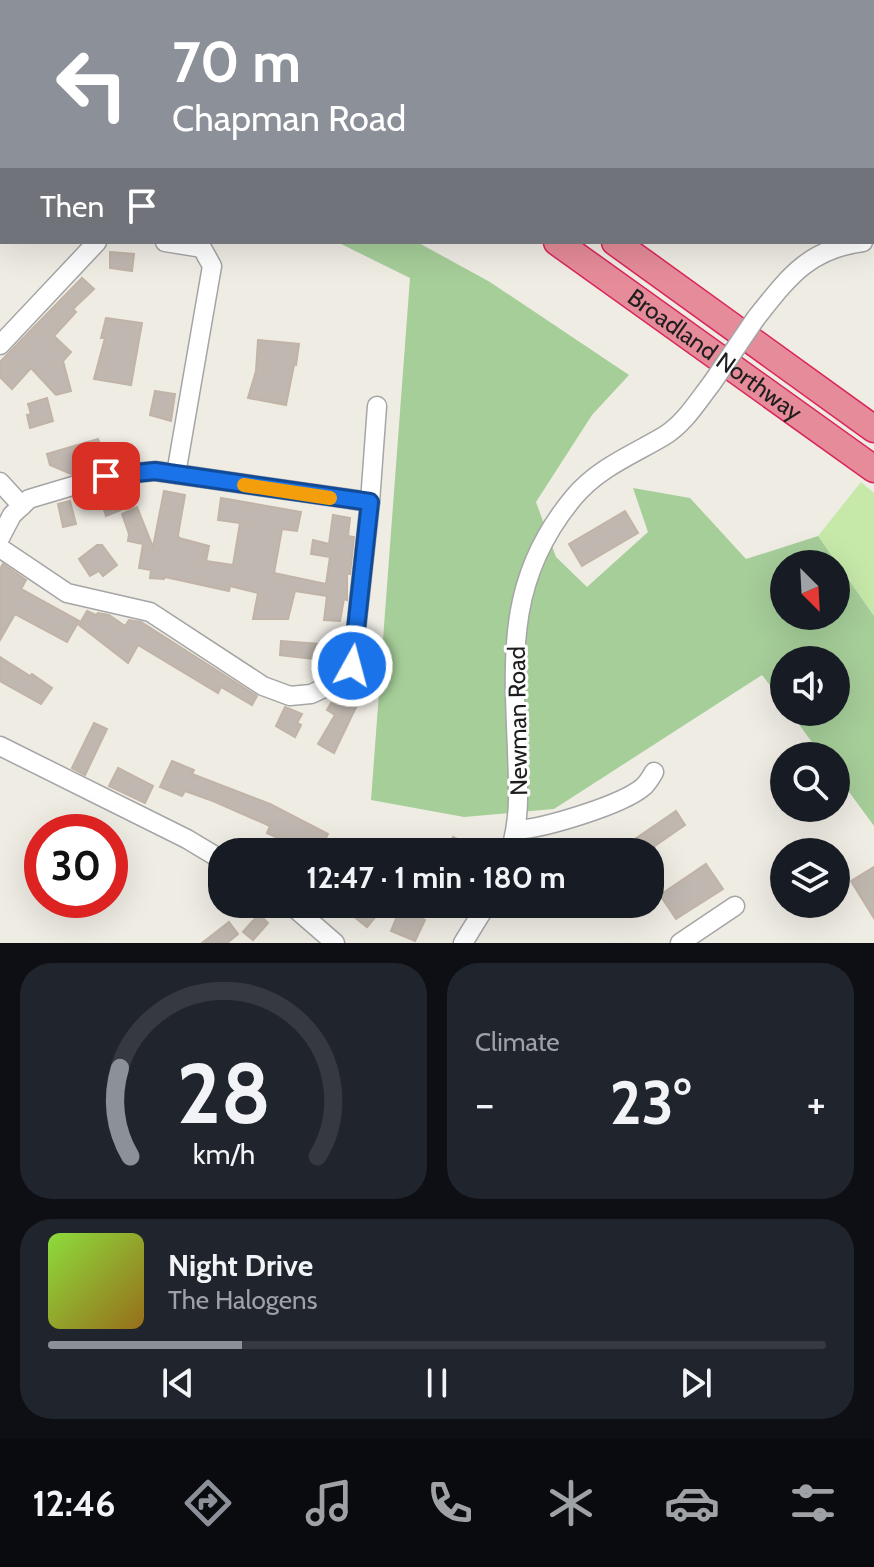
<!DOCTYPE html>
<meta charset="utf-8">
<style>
:root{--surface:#171b24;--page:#20242c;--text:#f1f3f6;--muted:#9ea1a6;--line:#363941;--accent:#8c9099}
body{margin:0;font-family:Cabin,sans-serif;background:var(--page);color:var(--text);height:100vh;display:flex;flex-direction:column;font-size:30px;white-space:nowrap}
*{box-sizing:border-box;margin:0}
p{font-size:26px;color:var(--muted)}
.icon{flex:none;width:44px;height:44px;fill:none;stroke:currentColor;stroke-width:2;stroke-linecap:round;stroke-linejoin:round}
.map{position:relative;height:943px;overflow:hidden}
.panel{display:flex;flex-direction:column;gap:20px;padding:20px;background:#0d0f14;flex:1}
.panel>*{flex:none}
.guide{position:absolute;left:0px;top:0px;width:874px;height:244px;box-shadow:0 8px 32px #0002;background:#8c9099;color:#fff;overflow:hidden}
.needle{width:52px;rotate:156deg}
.buttons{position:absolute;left:770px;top:550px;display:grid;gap:16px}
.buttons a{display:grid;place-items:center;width:80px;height:80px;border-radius:50%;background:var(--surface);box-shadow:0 8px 32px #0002;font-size:40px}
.speed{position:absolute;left:24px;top:814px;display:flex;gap:16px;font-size:40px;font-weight:700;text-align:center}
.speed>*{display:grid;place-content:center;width:104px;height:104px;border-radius:50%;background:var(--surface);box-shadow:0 8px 32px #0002;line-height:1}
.speed .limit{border:12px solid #d22;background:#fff;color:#111}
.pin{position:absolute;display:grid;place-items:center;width:68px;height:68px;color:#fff;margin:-34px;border-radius:16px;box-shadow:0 4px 12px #0006}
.me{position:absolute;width:88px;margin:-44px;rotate:7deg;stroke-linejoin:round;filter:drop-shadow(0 0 6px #0008)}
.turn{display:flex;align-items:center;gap:28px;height:168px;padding:0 40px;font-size:36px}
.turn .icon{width:104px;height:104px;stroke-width:2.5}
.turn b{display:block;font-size:56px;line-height:68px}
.then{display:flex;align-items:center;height:76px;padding:0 40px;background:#0003;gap:16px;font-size:30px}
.big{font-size:60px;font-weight:800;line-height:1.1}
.panel .widget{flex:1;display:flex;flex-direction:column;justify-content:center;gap:12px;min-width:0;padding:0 28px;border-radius:32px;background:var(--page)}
.panel .dial{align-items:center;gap:0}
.dial svg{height:208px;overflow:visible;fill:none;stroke:var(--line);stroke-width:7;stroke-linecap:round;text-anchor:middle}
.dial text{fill:var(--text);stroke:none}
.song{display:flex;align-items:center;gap:24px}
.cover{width:96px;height:96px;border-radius:12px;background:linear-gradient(135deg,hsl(90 70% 55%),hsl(40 70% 35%))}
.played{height:8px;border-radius:4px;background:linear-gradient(90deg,var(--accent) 25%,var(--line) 25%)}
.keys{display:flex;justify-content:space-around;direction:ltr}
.heat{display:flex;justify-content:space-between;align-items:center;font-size:44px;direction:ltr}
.panel .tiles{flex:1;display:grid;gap:20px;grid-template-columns:1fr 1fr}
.widget:last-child{grid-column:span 2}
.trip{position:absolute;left:208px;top:838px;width:456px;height:80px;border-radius:32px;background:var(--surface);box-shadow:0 8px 32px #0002;font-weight:800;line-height:80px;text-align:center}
.tabs{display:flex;height:128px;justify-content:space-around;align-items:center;background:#090b0e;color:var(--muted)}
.tabs .icon{width:56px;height:56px}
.tabs .active{color:var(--accent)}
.tabs b{font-size:36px;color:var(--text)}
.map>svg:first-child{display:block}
.grass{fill:#c6e9aa}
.forest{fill:#a6ce99;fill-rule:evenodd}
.building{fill:#c0b8b0;stroke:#c1b3a6;stroke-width:2}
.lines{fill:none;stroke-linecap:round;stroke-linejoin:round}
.minor-casing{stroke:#a5a5a5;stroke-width:21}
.highway-casing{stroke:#da245b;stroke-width:29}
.minor{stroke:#fff;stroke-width:18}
.highway{stroke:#e68b99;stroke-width:26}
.minor-bridge-casing{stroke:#a5a5a5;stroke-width:21;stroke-linecap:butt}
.minor-bridge{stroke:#fff;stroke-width:18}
.route-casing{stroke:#114b97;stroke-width:20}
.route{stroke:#1a73e8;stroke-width:14}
.slow{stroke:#f59e0b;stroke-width:14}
.labels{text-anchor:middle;stroke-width:6;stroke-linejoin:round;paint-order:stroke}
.street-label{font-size:24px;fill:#1e1e1e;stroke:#fff}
</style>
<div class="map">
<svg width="874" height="943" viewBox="0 0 874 943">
<rect width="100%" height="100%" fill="#efece4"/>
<path class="grass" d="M861 482 874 493V616L818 536Z"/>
<g class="forest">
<path d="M503 0H874V209L872 2Z"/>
<path d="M337 242H417L490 282 629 375 592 415 536 502 556 557 587 587 648 532 633 488 690 498 746 559 818 536 874 616V826L836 774V756H822L790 712H836V660H784V703L762 675 554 809 464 817 371 800 410 278ZM784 564H836V616H784Z"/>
</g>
<g class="building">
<path d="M110 252 134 254 132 271 110 268Z"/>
<path d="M82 278 94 289 73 309 76 312 54 336 71 352 63 361 71 391 56 395 31 368 12 389 0 377V362Z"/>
<path d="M106 318 142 323 131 385 94 379 105 338H101Z"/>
<path d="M258 340 299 344 296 365H294L286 405 248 398 256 371Z"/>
<path d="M155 391 175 394 171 421 150 415Z"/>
<path d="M47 398 53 421 30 428 27 415 31 414 28 404Z"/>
<path d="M98 439 105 457 73 466 74 473 71 474 50 465 47 454Z"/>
<path d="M114 488 121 510 106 516 99 494Z"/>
<path d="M164 491 185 495 178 535 179 538 209 546 206 561 233 565 240 523 218 520 221 498 301 512 297 531 282 529 274 573 326 584 330 557 311 554 313 540 329 544 333 515 350 518 348 536 354 537 350 574H347V600L344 599 340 621 324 620 327 596 295 591 288 619H253L258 593 230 586 229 591 165 577 164 579 150 578 151 570 139 568 143 544 128 541 129 534 122 514 137 507 153 547Z"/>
<path d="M70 501 76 524 63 527 58 504Z"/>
<path d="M625 511 638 533 582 566 569 544Z"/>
<path d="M97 545H102L117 565 103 576 99 571 90 576 79 559Z"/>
<path d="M3 564 26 580 21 589 79 621 67 642 15 614 0 640V569Z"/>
<path d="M87 611 96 615 98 613 109 615 125 626 129 620 141 622 257 696 252 705 221 687 218 693 138 645 128 663 79 625Z"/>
<path d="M281 641 332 645 329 670 313 668 314 659 280 655Z"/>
<path d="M0 657 30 676 32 674 52 688 41 704 0 681Z"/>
<path d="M343 694 358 703 334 753 318 744 335 715 327 710 333 700 339 702Z"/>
<path d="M285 707 302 714 297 723 301 725 295 737 276 726Z"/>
<path d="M94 723 107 729 85 775 72 768Z"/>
<path d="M172 761 194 770 192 774 270 804 328 834 319 852H307L267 833 270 826 213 801 185 791 182 796 160 787Z"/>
<path d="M118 768 153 786 145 803 109 786Z"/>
<path d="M676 811 685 825 646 852H616Z"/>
<path d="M453 837 484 852H446Z"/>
<path d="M706 864 723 889 676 919 660 895Z"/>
<path d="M874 867V918L851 881Z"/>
<path d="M338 904H386L367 927Z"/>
<path d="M400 909 425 920 415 941 391 931Z"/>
<path d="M259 914 268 923 253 940 243 932Z"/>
<path d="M229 922 238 934 227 943H202Z"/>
</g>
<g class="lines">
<defs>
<g id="minor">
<path d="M0 135 2 134"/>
<path d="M165 242 202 248 212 266 176 474"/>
<path d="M756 318C788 278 808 249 863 242"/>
<path d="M0 345 97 242"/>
<path d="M0 482 22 506"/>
<path d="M0 538 12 515 29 499 106 476 155 471 370 502"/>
<path d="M0 548 67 593 150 612 263 686 290 696 311 694 335 683 352 666 370 502 377 406"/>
<path d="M0 746 187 839 222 860"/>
<path d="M517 830C545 828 622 805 643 787 648 783 651 777 654 772"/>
<path d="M510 852C521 815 518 788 517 750 513 653 507 577 574 497 598 468 632 455 664 436 684 424 698 401 712 383"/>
<path d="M290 904 335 943"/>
<path d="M463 943 487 904"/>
<path d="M680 943 735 906"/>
</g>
<g id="highway">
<path d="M220 0 223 2"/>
<path d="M281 0 284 2"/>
<path id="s1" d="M557 242 874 469"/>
<path d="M615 242 874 429"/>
</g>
</defs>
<use href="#minor" class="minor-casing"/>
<use href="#highway" class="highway-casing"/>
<use href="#minor" class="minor"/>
<use href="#highway" class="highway"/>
<defs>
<path id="minor-bridge" d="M712 383 756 318"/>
</defs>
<use href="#minor-bridge" class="minor-bridge-casing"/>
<use href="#minor-bridge" class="minor-bridge"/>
</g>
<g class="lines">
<defs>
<path id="route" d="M106 476 155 471 370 502 352 666"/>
</defs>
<use href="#route" class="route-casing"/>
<use href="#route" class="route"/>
<path class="slow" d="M244 485 330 498"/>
</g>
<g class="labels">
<g class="street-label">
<text dy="8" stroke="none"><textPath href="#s1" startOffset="194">Broadland Northway</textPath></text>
<text transform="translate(518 721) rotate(-91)" y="8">Newman Road</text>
</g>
</g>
</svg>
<div class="buttons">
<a><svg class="needle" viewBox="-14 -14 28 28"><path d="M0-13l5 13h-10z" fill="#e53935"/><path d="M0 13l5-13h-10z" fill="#9ea1a6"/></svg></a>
<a><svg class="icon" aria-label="sound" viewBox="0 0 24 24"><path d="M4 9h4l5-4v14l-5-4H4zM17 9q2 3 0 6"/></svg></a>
<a><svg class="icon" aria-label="search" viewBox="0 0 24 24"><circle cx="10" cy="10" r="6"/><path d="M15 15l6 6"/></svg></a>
<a><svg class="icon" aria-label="layers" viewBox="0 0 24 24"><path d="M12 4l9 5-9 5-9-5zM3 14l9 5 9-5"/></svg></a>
</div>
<div class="speed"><div class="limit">30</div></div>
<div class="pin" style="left:106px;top:476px;background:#d93025"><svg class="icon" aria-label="arrive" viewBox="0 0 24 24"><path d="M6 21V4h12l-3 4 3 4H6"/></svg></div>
<svg class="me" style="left:352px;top:666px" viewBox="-20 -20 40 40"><circle r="17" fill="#1a73e8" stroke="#fff" stroke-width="3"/><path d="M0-11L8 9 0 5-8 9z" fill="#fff"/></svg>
<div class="trip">12:47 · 1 min · 180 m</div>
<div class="guide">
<div class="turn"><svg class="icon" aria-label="left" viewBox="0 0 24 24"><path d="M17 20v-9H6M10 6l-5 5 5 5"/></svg><div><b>70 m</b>Chapman Road</div></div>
<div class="then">Then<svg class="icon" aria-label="arrive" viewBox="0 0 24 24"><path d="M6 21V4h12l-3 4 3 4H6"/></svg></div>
</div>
</div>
<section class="panel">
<div class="tiles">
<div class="widget dial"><svg viewBox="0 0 100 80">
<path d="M14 69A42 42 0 1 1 86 69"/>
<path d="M14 69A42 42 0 0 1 10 35" stroke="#8c9099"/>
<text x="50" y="56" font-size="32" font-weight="700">28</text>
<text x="50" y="72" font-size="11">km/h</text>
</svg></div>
<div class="widget"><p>Climate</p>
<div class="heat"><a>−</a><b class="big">23°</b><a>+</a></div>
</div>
<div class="widget">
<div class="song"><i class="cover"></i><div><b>Night Drive</b><p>The Halogens</p></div></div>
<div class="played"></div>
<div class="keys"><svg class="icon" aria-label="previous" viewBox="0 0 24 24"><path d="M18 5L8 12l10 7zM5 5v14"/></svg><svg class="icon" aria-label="pause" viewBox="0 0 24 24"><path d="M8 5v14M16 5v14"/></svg><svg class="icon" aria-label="next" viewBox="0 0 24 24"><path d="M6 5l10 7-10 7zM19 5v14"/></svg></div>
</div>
</div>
</section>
<nav class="tabs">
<b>12:46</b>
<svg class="icon active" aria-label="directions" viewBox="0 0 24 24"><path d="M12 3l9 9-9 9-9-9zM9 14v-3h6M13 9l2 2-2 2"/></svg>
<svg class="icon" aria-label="music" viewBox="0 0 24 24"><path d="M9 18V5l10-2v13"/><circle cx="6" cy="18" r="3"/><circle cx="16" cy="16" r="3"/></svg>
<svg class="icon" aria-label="phone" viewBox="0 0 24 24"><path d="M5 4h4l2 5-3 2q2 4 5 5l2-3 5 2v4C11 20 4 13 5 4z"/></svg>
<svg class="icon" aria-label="climate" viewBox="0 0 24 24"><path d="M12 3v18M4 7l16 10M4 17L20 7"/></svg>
<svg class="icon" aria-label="car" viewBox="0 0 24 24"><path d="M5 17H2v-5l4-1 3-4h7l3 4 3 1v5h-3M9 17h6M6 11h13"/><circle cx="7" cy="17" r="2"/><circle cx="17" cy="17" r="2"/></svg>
<svg class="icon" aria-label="filters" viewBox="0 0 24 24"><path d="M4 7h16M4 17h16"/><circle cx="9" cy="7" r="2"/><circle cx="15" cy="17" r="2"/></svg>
</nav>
